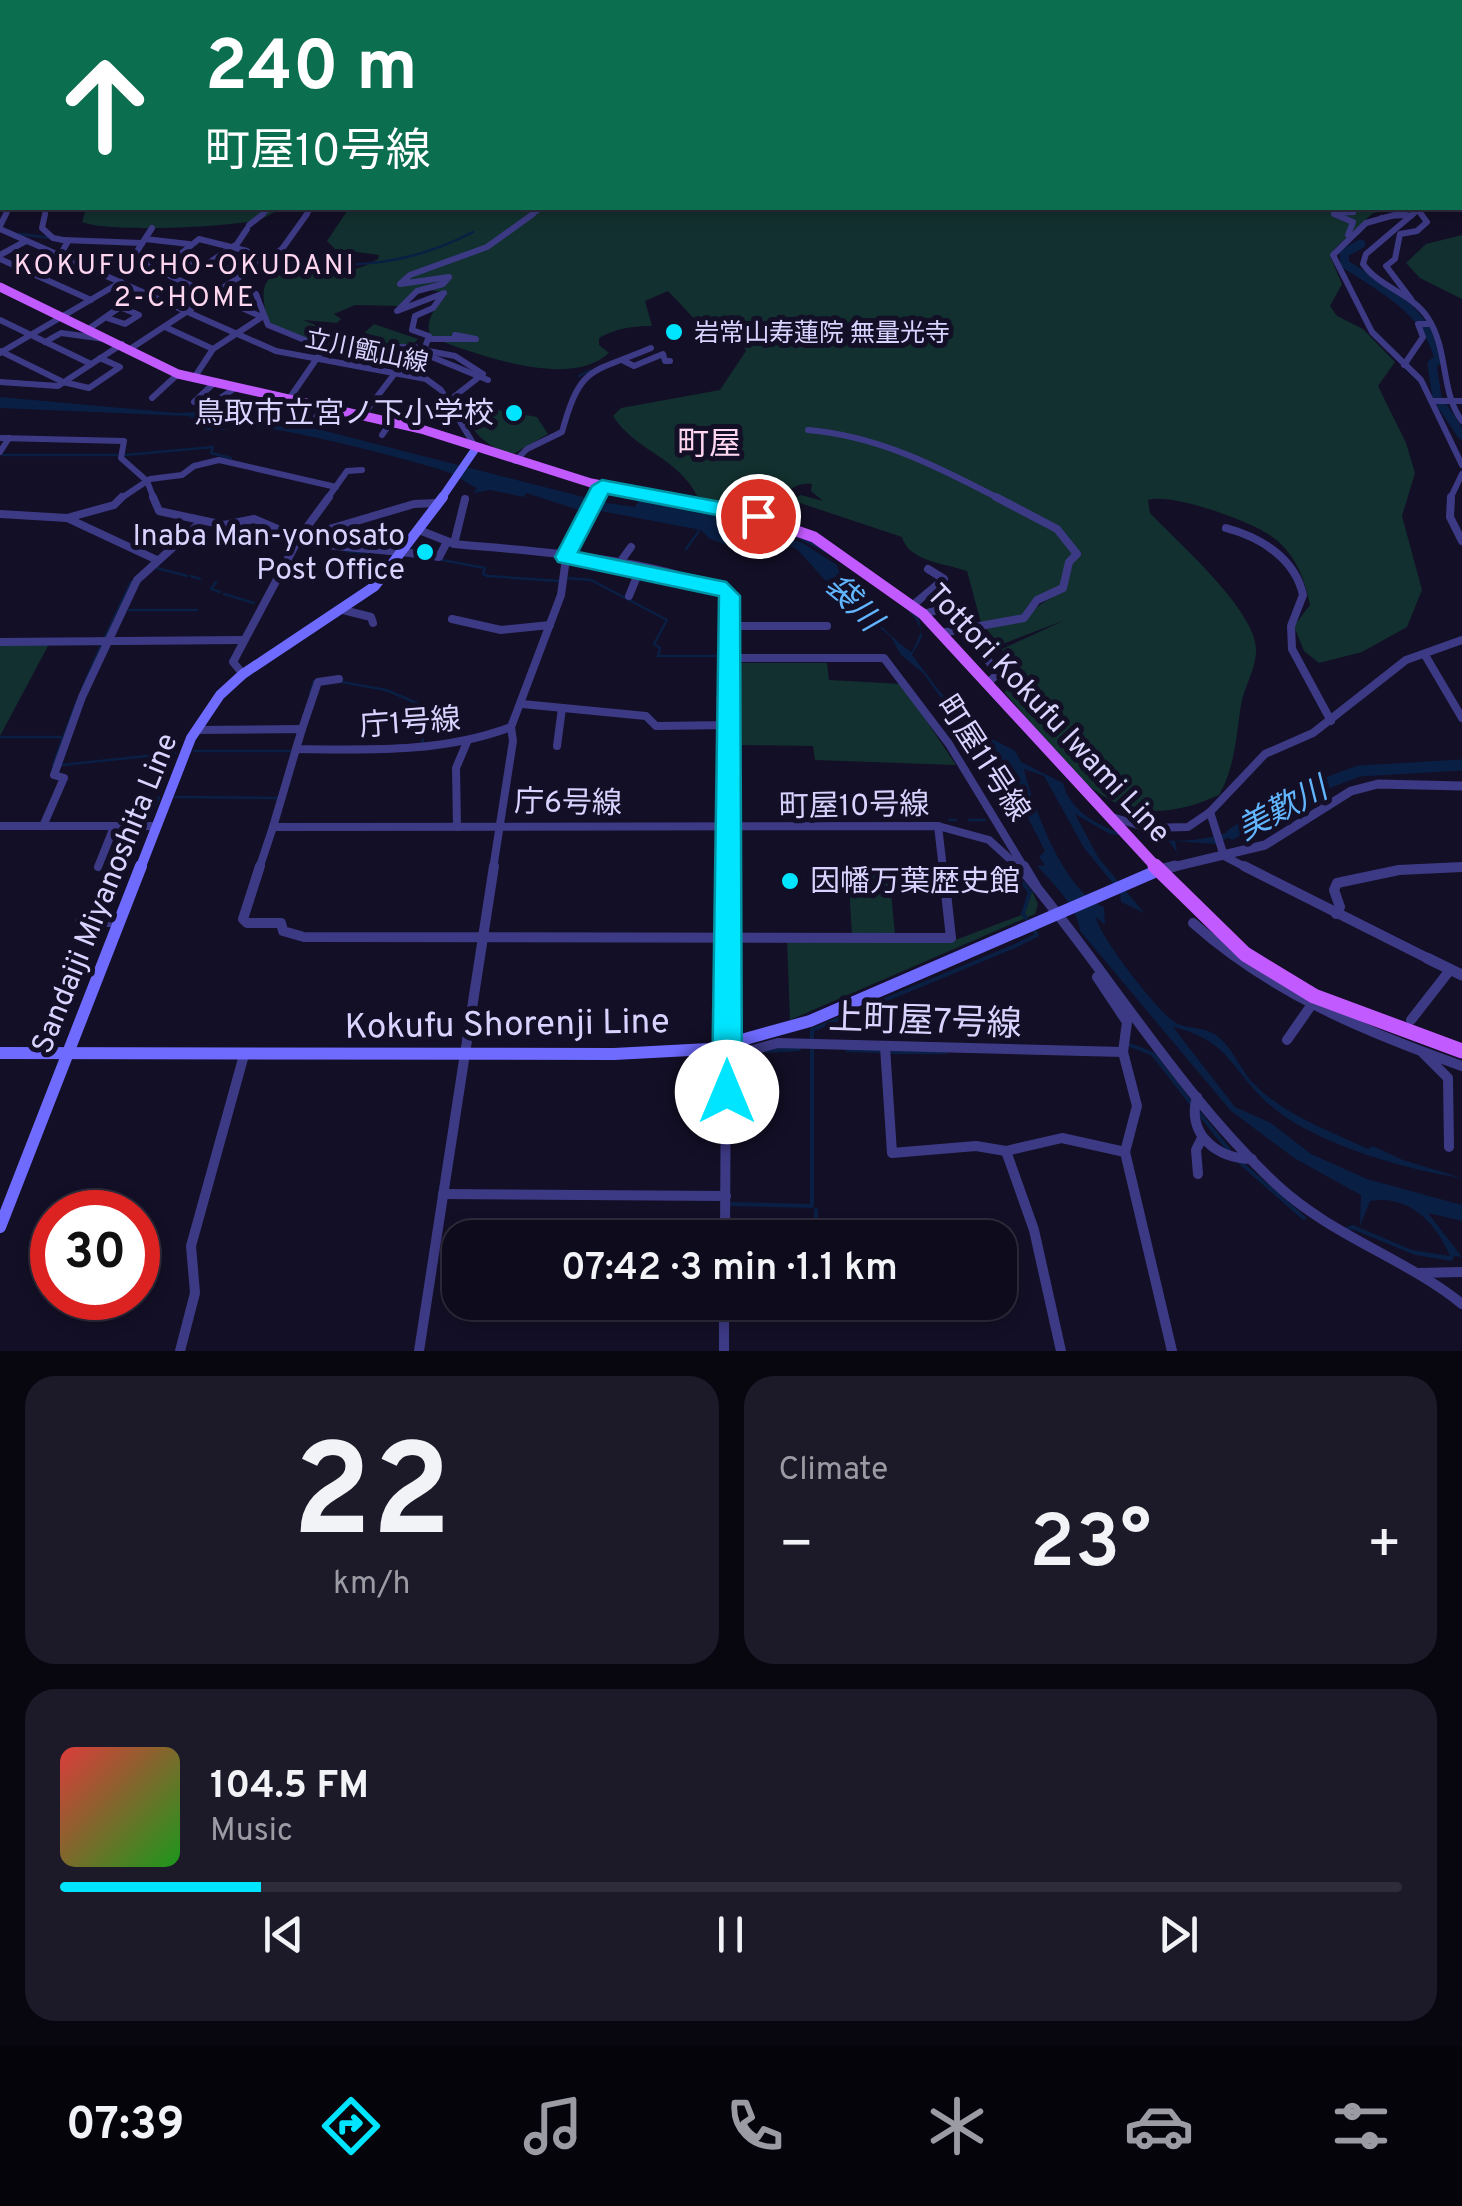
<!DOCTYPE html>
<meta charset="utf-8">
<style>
:root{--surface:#0e0b1c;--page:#1c1929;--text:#f1f3f6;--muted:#9b9ba3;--line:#2e2b3b;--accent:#00e5ff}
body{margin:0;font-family:Overpass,"Noto Sans JP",sans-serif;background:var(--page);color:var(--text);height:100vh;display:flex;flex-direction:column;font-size:38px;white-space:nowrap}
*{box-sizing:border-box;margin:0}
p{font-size:32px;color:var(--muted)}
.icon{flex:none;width:55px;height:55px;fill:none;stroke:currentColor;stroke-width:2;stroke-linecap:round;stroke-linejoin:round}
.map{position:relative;height:1351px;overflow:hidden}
.panel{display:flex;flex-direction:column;gap:25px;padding:25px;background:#08060f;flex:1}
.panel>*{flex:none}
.banner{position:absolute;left:0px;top:0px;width:1462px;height:210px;box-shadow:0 5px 15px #0003,0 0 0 2px var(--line);background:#0b6e4f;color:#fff;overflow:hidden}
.speed{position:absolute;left:30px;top:1190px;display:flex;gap:20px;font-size:50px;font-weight:700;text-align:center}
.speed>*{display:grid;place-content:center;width:130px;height:130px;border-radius:50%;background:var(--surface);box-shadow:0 5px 15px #0003,0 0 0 2px var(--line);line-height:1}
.speed .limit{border:15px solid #d22;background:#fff;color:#111}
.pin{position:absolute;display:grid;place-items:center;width:85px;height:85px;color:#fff;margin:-42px;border:5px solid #fff;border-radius:50%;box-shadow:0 2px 10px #0007}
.me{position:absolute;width:110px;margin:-55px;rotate:0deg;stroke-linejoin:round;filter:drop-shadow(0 0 8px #0008)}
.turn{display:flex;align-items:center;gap:35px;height:210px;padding:0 40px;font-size:45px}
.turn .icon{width:130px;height:130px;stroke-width:2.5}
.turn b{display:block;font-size:70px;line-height:85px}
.big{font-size:75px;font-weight:600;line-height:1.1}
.panel .card{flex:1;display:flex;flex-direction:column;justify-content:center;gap:15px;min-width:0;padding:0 35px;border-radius:30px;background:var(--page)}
.panel .dial{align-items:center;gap:0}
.dial b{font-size:130px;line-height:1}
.song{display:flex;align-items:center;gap:30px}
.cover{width:120px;height:120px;border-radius:15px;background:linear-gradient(135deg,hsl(0 70% 55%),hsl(120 70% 35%))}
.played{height:10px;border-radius:5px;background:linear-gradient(90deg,var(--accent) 15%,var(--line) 15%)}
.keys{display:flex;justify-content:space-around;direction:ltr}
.heat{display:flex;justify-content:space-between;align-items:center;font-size:55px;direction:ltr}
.panel .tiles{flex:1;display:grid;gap:25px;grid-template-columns:1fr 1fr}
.card:last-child{grid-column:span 2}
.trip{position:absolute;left:442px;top:1220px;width:575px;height:100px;border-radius:30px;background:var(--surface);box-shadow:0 5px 15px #0003,0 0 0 2px var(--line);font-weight:600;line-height:100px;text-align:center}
.menu{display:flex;height:160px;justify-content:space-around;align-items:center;background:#06040b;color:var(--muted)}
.menu .icon{width:70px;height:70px}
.menu .active{color:var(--accent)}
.menu b{font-size:45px;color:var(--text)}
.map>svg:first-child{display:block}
.green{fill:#12302f}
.water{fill:#0a1f44;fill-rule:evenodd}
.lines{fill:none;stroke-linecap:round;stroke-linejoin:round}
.stream-far1{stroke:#0a1f44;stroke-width:2.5}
.stream{stroke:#0a1f44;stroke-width:4}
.river-far2{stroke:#0a1f44;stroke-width:6}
.river-far1{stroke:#0a1f44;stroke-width:9}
.river{stroke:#0a1f44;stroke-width:11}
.minor-far3{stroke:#3d3a85;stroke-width:4}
.minor-far2{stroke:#3d3a85;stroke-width:6}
.minor-far1{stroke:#3d3a85;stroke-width:8}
.minor{stroke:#3d3a85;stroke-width:10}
.tertiary-far3{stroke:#3d3a85;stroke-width:5}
.tertiary-far2{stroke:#3d3a85;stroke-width:6}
.tertiary-far1{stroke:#3d3a85;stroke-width:9}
.tertiary{stroke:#3d3a85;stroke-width:11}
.secondary-far2{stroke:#6f6bff;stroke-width:8}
.secondary-far1{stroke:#6f6bff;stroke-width:10}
.secondary{stroke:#6f6bff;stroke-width:12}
.primary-far2{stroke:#c25bff;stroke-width:9}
.primary-far1{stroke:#c25bff;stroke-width:11}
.primary{stroke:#c25bff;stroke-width:15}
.route{fill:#00e5ff;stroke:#0095a6;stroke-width:2.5}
.poi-dot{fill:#00e5ff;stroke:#130f26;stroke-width:4}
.labels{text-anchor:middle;stroke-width:10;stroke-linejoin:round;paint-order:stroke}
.far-poi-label{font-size:25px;fill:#d9d4ff;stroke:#130f26;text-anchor:start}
.far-street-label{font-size:25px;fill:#d9d4ff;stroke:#130f26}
.far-neighbourhood-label{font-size:28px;letter-spacing:2.5px;fill:#ffd6f0;stroke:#130f26}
.poi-label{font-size:30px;fill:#d9d4ff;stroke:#130f26;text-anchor:end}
.street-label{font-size:30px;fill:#d9d4ff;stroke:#130f26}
.neighbourhood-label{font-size:32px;fill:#ffd6f0;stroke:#130f26}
.water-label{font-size:32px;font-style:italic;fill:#62b6ff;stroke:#130f26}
.near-street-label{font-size:35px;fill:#d9d4ff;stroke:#130f26}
</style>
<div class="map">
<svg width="1462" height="1351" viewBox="0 0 1462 1351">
<rect width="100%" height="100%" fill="#130f26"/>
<g class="green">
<path d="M32 0H545L28 2Z"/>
<path d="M99 208H282C273 213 264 219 254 221 220 227 111 233 82 222L85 212Z"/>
<path d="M349 208H1411L1373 213 1334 249 1330 256 1342 284 1330 306 1337 316 1363 329 1395 362 1378 386 1406 443 1415 473 1402 516 1422 590 1407 627 1362 652 1319 663 1304 651 1294 626 1310 605C1305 580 1296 555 1274 538 1254 522 1171 492 1148 500L1150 513C1176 541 1260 613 1256 653 1255 670 1244 688 1241 705 1236 737 1235 767 1219 795 1108 845 1072 768 1005 693L1010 676 1002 649 1065 620 1000 645 984 626 1025 620C1042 598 1053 601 1067 585L1070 563 1078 552 1059 529 919 457 921 463 1055 528 1076 552 1068 562 1065 583 1036 599 1022 617 981 623 967 571C946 564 908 561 902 537L791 500 801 495 823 501 811 491 812 484C794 482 791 492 776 498 750 510 724 503 697 496 678 457 635 451 613 416L621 408 720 390 746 351 739 337 703 328 668 291 645 301 652 326C633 326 617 328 599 338V345L609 353C569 390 476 354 433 338 421 325 436 306 446 296L444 292 421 289 400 306 355 305 334 314 341 319 337 323 303 320 331 331 363 334 374 324 418 339 411 346 322 347 270 325C263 316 266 312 264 302 258 258 312 273 339 272 354 271 366 266 378 259L379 255 335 249 327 241Z"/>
<path d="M1462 235V299L1420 278 1406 263 1426 244Z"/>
<path d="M465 404 537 417 548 434 510 456C488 445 466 432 465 404Z"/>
<path d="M49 644 0 736V645Z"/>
<path d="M738 663H827L829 680 902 684 956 765 815 760 813 746 736 745Z"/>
<path d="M848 870H889L895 935H852Z"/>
<path d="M1032 891 1038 904 1035 914 790 1020 787 939H958L1024 914Z"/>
</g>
<path class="water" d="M0 397 177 413 226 410 278 419 607 503 635 507 641 497 730 512 815 542 919 618 922 637 912 655 941 693 983 734 1015 751 1021 762 1063 783C1078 843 1193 854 1242 826L1245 829 1215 844 1175 841 1177 853 1169 841 1110 834 1075 814 1098 857 1144 913 1121 902 1120 892 1084 848 1044 776 1024 769C1033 807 1065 893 1104 907L1105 925 1096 917C1097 933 1156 1009 1173 1021 1185 1030 1204 1026 1216 1035 1234 1049 1239 1068 1254 1084 1286 1116 1328 1130 1368 1149L1373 1146 1403 1160 1462 1178C1407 1170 1320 1145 1276 1110 1231 1074 1233 1041 1173 1027L1235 1107 1271 1123 1311 1154 1367 1179 1462 1205V1221L1428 1213 1462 1257 1454 1256 1452 1261 1415 1255 1352 1229 1348 1232 1344 1228 1353 1225 1412 1250 1450 1256C1436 1223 1409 1194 1370 1201L1360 1226 1361 1195 1294 1158 1231 1111 1080 931C1078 907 1052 882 1037 866L1045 865 1039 857 1045 851 995 754 955 717 923 673 901 655 891 637 833 589 798 550 778 540 729 534 725 541 740 546 737 549 710 539 701 530 590 509 598 516 526 493 524 497 490 490 473 493 477 488C465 483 458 475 445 471 410 460 234 412 210 427L230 430H205L206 422 188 416 0 408ZM767 527C798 533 920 601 921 632L912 652C893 641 839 586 837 565L801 542 769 533Z"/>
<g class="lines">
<g class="stream-far1">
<path d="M595 0 604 2"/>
<path d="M729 0 750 2"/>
<path d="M705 2 712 0"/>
<path d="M19 234 51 238"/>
<path d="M250 253 267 256"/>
<path d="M273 258C345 271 408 266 473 232"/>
<path d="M579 376 591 370"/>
<path d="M3 455H117"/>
<path d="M125 455 213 447 211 453 231 458"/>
<path d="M686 549 699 531"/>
<path d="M345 551 369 554"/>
<path d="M442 560 485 568 483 574 488 576 559 581"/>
<path d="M157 568 187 576"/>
<path d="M191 576 200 579"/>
<path d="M567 578 591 580 667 620 654 644 660 648 658 656H726"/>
<path d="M216 582 211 589 220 592"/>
<path d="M224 594 254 603"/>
<path d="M129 610H197"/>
<path d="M105 637 131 582"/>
<path d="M342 682 386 690 419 704 423 744"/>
<path d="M82 689 101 645"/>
<path d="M310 694 314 681"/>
<path d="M0 737H61"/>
<path d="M194 751H290"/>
<path d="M53 765 77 701"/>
<path d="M62 765 175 753"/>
<path d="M175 797 277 798"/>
<path d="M148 819 159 797"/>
<path d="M795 820H800"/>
<path d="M949 820H956"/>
<path d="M969 820H985"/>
</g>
<g class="stream">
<path d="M1023 883 1030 892 1023 914 1026 918"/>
<path d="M812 1038V1030L1015 946 1037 935 1034 930"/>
<path d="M1130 1045 1153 1054 1191 1103"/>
<path d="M847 1050 880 1051"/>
<path d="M767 1051 799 1049"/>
<path d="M891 1052H946"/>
<path d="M1199 1113 1229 1150"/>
<path d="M1241 1163 1304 1218"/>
<path d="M730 1204 812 1206V1050"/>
<path d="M816 1210V1238"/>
</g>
<path class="river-far2" d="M1422 2 1426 0"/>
<path class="river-far1" d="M1361 244 1344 253 1345 264C1384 289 1427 311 1439 359L1432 364 1437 398 1462 435"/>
<path class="river" d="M1232 834 1292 796 1359 771 1462 765"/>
<g class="minor-far3">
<path d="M672 0 681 2"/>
<path d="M1330 208H1338"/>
<path d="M1418 211 1423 217"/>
<path d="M5 217 10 208"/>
<path d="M45 217 47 208"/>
<path d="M259 217 271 208"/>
<path d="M305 217 312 208"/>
<path d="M529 217 542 208"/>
<path d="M1340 217 1333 214 1354 213 1355 208"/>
<path d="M1381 217 1411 216"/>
</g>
<g class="minor-far2">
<path d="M45 214 42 228 53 238 68 241 60 256"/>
<path d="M1334 214 1353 222 1348 235"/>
<path d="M1398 214 1366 223 1333 255 1372 332 1421 380 1462 465"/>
<path d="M1400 214 1411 216"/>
<path d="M249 225 263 214"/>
<path d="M0 226 6 214"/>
<path d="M145 239 189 244"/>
<path d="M63 240 142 243"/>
<path d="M0 259 91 300"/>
<path d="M132 259 152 228"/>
<path d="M136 259 198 262 246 273"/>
<path d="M173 260 199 239 247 251"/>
<path d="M74 262 132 259 262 317 213 349 165 327"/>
<path d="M207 264 237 244 247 229"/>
<path d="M234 283 256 294 268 325 324 348"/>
<path d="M1411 299 1386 266 1395 259 1400 234 1417 231 1427 222 1421 214"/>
<path d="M0 320 91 364"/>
<path d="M90 328 120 307 139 315 125 324 107 318"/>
<path d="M430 339H476L455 335"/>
<path d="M45 342 61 333 105 339"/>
<path d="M130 349 282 249 307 214"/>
<path d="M423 350 455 356 483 374 451 399"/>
<path d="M0 351 63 382 89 388 120 367 100 358"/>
<path d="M0 353 121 282"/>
<path d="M624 361 634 366 663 354 665 361H670"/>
<path d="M1404 365 1423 337 1418 324H1431"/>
<path d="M194 378 213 349"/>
<path d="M488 380 427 355 424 350 429 336 412 330 415 316 433 308 444 293 397 311 417 291 443 284 449 277 400 284 410 275 487 247 533 214"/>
<path d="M0 382 58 386 122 344"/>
<path d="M152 398 178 374"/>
<path d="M1433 401H1462"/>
<path d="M194 402 214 383"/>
<path d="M212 404 235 388"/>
<path d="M252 407 265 395"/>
<path d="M280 412 324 348 415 347"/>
<path d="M316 417 323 408"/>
<path d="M808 430C879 436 938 467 1000 499"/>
<path d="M382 435 391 422"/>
<path d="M0 438 124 441 121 458 147 481 154 499"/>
<path d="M0 452 9 438"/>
<path d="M515 461 527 449 562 432C581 364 590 374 651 348"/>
<path d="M120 499 150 479 182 475 194 466 219 460 336 487"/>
<path d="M327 499 347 471 362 470"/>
<path d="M594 499 602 486"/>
<path d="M1450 499 1462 474"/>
</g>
<g class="minor-far1">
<path d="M153 497 159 511 224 525 254 519 299 538 329 497"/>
<path d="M1451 497 1450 517 1462 541"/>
<path d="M465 499 454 544C528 551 667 558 729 596L727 869"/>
<path d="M0 514 67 518 157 560"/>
<path d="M67 518 114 505 122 497"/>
<path d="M1226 528C1260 537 1295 558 1303 595L1291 626 1292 649 1331 721"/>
<path d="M419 530 452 543"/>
<path d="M298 541C346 549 392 549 439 557L447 542"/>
<path d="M618 565 631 547"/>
<path d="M629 596 640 569"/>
<path d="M913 605 944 579 928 569"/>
<path d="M343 610 371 617 373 623"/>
<path d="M923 614 949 607 998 674 986 684"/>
<path d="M452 619 501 630 550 625"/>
<path d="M729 626H827"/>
<path d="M941 633 1024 618 1037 600 1063 588 1069 562 1077 554 1057 529 996 497"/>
<path d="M0 642 242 640"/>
<path d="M1425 655 1462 718"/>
<path d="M729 658H884L949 744 1025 869"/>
<path d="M243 674 233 662 299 538 414 504 437 503"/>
<path d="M522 704 646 716 656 726 729 725"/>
<path d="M302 729 318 682 339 679"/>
<path d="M196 730 302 729 296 749C370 750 441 753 511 727L561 595 568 544 596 497"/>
<path d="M557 746 562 708"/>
<path d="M296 749 273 827 938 826 989 840 1021 869"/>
<path d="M1210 812 1224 856 1249 869"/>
<path d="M1112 817 1148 828 1188 827 1210 812 1265 754 1313 733 1406 660 1462 640"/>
<path d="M0 826H154"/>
<path d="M43 826 64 778 54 775 82 697 137 580 202 521"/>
<path d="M938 826 943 869"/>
<path d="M457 827 456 768 467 742"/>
<path d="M98 867 114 827"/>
<path d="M259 869 273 827"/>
<path d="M493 869 513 741 511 727"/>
<path d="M1411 869 1462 867"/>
</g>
<g class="minor">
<path d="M260 866 243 919 247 923H281L283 931 304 937 951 938 943 866"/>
<path d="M1019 866C1107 970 1177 1091 1277 1185 1332 1236 1405 1258 1462 1304"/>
<path d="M1024 866 1036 886"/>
<path d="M1244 866 1427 958"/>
<path d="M1336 914 1340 907 1334 890 1337 883 1399 870 1462 867"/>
<path d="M80 922H116"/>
<path d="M1193 923C1272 993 1363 1031 1462 1066"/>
<path d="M1097 977 1127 1022 1123 1052 1137 1106 1125 1152 1172 1351"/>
<path d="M1411 1020 1450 970"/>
<path d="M1287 1040 1310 1007"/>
<path d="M885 1047 892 1153 976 1146 1006 1151 1062 1138 1125 1152"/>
<path d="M1423 1053 1448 1078 1449 1147"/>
<path d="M727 1057 778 1043 1123 1052"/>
<path d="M1197 1097C1186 1134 1217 1159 1252 1159"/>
<path d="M1006 1151 1034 1230 1061 1351"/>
<path d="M1198 1174 1196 1150 1202 1138"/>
<path d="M443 1194 726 1196"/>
<path d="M725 1238 727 866"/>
<path d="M1417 1273 1462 1272"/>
<path d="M724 1302V1351"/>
<path d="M180 1351 195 1293 191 1246 244 1055"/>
<path d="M419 1351 494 866"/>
</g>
<path class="tertiary-far3" d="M1410 217 1421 208"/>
<g class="tertiary-far2">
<path d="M1413 214 1366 254 1363 264C1380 288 1412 293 1428 318 1449 351 1440 391 1462 421"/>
<path d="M0 229 276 351 426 379 441 390 476 448"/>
<path d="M0 255 26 241"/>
<path d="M363 415 415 347"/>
</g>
<path class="tertiary-far1" d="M1165 869 1265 845 1351 791 1378 784 1462 786"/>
<g class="tertiary">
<path d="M1159 870 1175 866"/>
<path d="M1427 958 1462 975"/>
</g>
<path class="secondary-far2" d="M441 499 476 448"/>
<path class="secondary-far1" d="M140 869 191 738 220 695 243 674 375 586 443 497"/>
<g class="secondary">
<path d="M0 1053 614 1054 709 1049 810 1021 1159 870"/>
<path d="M0 1227 141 866"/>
</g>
<path class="primary-far2" d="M0 287 178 374 421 429 591 483 676 499"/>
<path class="primary-far1" d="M662 497 742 512 814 537 923 614 1158 869"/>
<path class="primary" d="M1155 866 1245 954 1314 996 1462 1051"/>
</g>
<path class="route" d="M602 480 758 509 768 516 758 523 608 494 578 552 726 582 740 596 742 1092 737 1102 727 1106 717 1102 712 1092 719 596 558 562 555 557 592 486Z"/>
<g class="poi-dot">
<circle cx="674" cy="332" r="10"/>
<circle cx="514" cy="413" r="10"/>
<circle cx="425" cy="552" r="10"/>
<circle cx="790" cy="881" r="10"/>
</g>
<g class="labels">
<g class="far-poi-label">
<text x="694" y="341">岩常山寿蓮院 無量光寺</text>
</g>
<g class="far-street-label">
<text transform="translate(367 350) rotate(12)" y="9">立川甑山線</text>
</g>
<g class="far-neighbourhood-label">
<text x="185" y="274">KOKUFUCHO-OKUDANI<tspan x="185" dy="32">2-CHOME</tspan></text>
</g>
<g class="poi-label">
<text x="494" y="423">鳥取市立宮ノ下小学校</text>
<text x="405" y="545">Inaba Man-yonosato<tspan x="405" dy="34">Post Office</tspan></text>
<text x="810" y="891" text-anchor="start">因幡万葉歴史館</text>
</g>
<g class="street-label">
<text transform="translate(1049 713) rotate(47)" y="10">Tottori Kokufu Iwami Line</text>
<text transform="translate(410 722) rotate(-4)" y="10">庁1号線</text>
<text transform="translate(984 758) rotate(57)" y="10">町屋11号線</text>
<text transform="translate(568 802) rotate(1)" y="10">庁6号線</text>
<text transform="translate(854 805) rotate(-1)" y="10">町屋10号線</text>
<text transform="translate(104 893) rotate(-68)" y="10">Sandaiji Miyanoshita Line</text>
</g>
<g class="neighbourhood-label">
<text x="709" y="454">町屋</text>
</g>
<g class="water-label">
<text transform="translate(854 602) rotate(46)" y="11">袋川</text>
<text transform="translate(1282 808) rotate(-28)" y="11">美歎川</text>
</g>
<g class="near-street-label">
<text transform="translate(925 1020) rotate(2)" y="12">上町屋7号線</text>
<text transform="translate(507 1023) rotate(-1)" y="12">Kokufu Shorenji Line</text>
</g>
</g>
</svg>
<div class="speed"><div class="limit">30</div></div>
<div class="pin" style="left:758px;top:516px;background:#d93025"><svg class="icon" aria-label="arrive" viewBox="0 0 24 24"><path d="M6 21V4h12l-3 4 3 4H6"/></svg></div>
<svg class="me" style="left:727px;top:1092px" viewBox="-20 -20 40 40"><circle r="19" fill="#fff"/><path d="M0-13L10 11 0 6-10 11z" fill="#00e5ff"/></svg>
<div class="trip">07:42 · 3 min · 1.1 km</div>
<div class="banner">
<div class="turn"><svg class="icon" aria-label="ahead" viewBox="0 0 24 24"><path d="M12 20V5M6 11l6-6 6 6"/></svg><div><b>240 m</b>町屋10号線</div></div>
</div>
</div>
<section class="panel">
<div class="tiles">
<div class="card dial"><b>22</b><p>km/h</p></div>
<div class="card"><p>Climate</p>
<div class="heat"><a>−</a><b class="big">23°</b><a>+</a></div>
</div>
<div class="card">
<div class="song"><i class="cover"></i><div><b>104.5 FM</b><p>Music</p></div></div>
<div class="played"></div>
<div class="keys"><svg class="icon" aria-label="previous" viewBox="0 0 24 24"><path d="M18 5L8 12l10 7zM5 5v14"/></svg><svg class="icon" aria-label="pause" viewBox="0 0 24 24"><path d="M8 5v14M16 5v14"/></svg><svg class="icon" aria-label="next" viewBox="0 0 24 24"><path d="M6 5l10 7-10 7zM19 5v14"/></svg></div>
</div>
</div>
</section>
<nav class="menu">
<b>07:39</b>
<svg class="icon active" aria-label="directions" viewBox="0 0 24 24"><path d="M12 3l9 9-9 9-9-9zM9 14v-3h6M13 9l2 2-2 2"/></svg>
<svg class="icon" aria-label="music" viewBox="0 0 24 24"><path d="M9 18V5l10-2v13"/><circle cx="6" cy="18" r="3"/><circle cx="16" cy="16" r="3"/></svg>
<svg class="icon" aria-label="phone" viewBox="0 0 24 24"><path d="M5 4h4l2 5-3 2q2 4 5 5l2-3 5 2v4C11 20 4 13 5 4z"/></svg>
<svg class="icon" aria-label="climate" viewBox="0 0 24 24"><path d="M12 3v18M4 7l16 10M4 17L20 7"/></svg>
<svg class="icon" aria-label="car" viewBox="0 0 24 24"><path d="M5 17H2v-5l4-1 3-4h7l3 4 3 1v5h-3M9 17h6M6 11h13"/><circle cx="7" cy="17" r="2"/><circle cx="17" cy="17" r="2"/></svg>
<svg class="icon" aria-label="filters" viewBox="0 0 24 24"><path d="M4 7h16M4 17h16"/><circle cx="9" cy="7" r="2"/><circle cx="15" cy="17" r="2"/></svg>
</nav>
